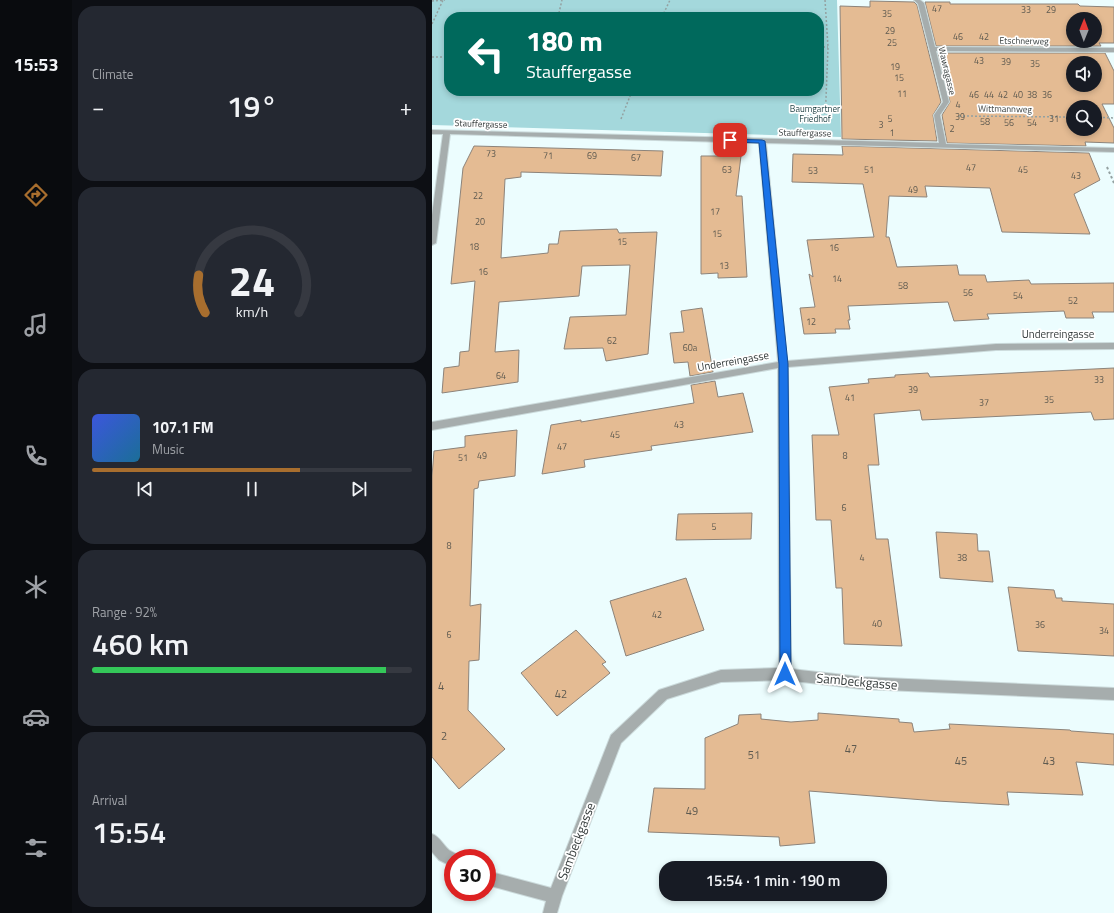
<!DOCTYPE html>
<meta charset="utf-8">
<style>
:root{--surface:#171b24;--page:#242831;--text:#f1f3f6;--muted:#9ea1a6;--line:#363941;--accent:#a86e2e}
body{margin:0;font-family:"Titillium Web",sans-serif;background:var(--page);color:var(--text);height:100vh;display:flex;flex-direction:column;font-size:15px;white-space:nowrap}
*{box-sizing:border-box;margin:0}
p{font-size:13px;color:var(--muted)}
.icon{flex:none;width:22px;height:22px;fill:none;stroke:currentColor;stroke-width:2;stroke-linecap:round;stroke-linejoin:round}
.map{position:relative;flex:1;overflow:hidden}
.sheet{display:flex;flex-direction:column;gap:6px;padding:6px;background:#0d0f14;width:360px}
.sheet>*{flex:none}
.top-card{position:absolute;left:12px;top:12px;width:380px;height:84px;border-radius:16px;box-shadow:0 2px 6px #0003;background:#00695c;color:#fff;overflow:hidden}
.needle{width:26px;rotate:1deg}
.fabs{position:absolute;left:634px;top:12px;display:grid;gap:8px}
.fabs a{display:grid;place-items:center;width:36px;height:36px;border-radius:50%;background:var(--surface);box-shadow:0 2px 6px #0003;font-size:20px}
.speed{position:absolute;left:12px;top:849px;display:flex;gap:8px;font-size:20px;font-weight:700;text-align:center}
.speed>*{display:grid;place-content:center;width:52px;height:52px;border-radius:50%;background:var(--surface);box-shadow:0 2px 6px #0003;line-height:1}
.speed .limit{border:6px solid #d22;background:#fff;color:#111}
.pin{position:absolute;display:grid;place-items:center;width:34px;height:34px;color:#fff;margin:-17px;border-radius:8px;box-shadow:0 2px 6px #0006}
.me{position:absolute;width:44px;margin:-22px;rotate:0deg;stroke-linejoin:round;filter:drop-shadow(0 0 3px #0008)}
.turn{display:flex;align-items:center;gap:14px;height:84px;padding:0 16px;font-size:18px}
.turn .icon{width:52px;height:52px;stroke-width:2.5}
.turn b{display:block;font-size:28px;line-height:34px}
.big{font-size:30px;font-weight:600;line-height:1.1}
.sheet .tile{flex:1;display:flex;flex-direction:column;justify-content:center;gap:6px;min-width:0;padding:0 14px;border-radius:16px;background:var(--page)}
.sheet .dial{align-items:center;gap:0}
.dial svg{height:104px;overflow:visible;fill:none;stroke:var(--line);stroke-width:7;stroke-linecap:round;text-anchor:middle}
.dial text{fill:var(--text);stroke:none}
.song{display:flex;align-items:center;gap:12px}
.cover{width:48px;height:48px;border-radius:6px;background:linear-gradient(135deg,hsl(230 70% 55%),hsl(200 70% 35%))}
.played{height:4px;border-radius:2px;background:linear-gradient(90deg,var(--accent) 65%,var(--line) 65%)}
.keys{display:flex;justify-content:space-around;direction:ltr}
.heat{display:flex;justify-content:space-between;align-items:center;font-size:22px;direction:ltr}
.charge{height:6px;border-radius:3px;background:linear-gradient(90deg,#34c759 92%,var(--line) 0)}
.trip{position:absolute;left:227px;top:861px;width:228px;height:40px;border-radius:16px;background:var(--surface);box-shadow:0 2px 6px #0003;font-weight:600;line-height:40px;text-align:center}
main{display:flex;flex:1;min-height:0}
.tab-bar{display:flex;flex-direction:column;width:72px;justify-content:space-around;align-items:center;background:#090b0e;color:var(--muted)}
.tab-bar .icon{width:28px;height:28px}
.tab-bar .current{color:var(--accent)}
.tab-bar b{font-size:18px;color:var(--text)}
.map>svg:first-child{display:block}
.green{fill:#a4d8dc;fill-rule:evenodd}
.building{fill:#e4bb93;stroke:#8c837a;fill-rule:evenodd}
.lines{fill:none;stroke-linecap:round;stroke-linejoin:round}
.minor-casing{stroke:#cbdadb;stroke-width:2}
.path-far1{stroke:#94a1a1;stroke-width:1.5;stroke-dasharray:2 2;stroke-linecap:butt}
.path{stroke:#94a1a1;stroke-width:2;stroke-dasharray:2.5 2.5;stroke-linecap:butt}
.minor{fill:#a6adad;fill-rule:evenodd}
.route{fill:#1a73e8;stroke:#114b97}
.labels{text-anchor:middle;stroke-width:3.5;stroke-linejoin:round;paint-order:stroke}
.number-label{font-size:9px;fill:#5e5a50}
.far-street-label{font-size:9px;fill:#323939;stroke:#fff}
.far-park-label{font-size:9px;fill:#1b3e40;stroke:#fff}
.street-label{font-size:11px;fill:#323939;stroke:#fff}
.near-number-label{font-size:11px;fill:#5e5a50}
.near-street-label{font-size:13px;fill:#323939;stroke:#fff}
</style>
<main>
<nav class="tab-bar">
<b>15:53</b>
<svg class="icon current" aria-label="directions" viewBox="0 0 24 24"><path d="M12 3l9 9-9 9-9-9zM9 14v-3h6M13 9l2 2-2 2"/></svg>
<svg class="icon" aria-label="music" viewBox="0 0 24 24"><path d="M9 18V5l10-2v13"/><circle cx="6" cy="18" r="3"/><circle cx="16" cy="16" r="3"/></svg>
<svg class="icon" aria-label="phone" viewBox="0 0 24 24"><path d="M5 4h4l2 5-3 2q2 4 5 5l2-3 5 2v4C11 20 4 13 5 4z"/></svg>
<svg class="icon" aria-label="climate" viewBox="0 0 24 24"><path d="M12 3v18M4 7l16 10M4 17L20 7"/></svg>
<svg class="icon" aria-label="car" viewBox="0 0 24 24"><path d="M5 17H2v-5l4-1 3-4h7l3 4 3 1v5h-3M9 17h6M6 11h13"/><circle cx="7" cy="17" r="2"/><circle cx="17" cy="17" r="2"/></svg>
<svg class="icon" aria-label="filters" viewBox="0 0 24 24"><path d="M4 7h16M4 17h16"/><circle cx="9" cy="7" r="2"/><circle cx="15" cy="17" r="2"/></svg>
</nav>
<section class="sheet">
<div class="tile"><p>Climate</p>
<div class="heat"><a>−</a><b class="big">19°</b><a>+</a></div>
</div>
<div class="tile dial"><svg viewBox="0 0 100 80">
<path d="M14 69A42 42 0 1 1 86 69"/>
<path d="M14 69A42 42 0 0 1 9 40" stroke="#a86e2e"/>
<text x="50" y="56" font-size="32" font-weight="700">24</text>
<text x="50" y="72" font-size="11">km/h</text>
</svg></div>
<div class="tile">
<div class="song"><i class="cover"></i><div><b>107.1 FM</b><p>Music</p></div></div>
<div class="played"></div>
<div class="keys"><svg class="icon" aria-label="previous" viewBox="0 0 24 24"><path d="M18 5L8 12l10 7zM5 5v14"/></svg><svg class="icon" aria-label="pause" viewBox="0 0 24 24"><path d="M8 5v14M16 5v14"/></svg><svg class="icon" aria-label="next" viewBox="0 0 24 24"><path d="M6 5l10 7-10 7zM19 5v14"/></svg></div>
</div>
<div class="tile"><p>Range · 92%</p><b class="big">460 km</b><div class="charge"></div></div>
<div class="tile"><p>Arrival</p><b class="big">15:54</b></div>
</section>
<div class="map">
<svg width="682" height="913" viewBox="0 0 682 913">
<rect width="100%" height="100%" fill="#ecfdfe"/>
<path class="green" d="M0 0H405L409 137 0 125ZM17 17H387V91H17Z"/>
<g class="building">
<path d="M438 1 482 2 485 5 509 102 501 115 505 141 410 139 408 6 438 7Z"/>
<path d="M493 2H518V4H646L648 6 682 7V43H667L669 46H504ZM641 19H663V41H641Z"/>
<path d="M506 53H673L682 71V104H670L682 128V143L653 142 654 146 515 143 510 115 518 102ZM641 63H663V85H641ZM641 107H663V129H641Z"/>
<path d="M42 146 231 151 229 176 89 172V177L73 179 69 258 116 253 117 244H126L128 231 185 229 187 233 225 232 216 354 174 361 171 348 132 349 138 317 194 315 198 265 150 266 147 296 67 302 63 352 87 350 86 382 10 393 12 368 27 366 28 352 37 351 43 281 19 284 31 168Z"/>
<path d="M410 146 657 153 668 180 642 194 658 234 570 232 558 188 493 186 495 197 457 196 454 237H457L465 267 525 265 527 275H553L555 282 597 280 599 284 682 283V312H660L662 318H634L632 311 555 314 557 319 522 321 516 302 416 306 418 320H416L418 329H403L404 333 372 334 368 308 383 307 377 274 381 277 375 240 442 237 431 184 360 182 361 154 411 155Z"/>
<path d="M269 156H309L304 196H310L315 277 286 278V273L269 274Z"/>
<path d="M270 308 281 372 258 376 256 362 242 363 238 333 252 332 249 311Z"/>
<path d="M682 368V419L662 420 659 412 490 420 488 410 442 414 447 465H436L444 539H456L470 646 412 644 410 588H404L399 520H384L380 435H407L397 387 437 383 436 379 463 377V375L496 373 498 377Z"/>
<path d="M283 381 286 397 311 393 321 432 219 446 220 450 152 460 153 467 110 474 119 425 149 420V422L262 403 259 385Z"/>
<path d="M85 430 83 476 47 481 46 488 42 489 38 606 49 604 47 660 37 661 36 710 73 749 27 789 0 757V476L2 451 33 447V436Z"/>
<path d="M320 513 319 539 244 540 246 514Z"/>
<path d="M504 532 545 534 546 551H557L561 582 508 578Z"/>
<path d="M254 578 272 630 194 656 178 601Z"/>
<path d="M576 587 622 590 624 598H630V601L682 604V656L586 651Z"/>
<path d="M144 630 174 662 170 664 178 673 125 716 89 673Z"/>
<path d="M386 713 467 719V722L480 723 482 732 518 729 517 724 638 730 639 731 682 734V765L644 762 651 795 575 792 577 805 505 801 377 791 383 843 348 846 347 837 216 832 222 788 273 789V738L306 724 307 715 329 714V719L359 722 386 720Z"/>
</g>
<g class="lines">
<defs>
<g id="minor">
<path d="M482 0H488L492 3 503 47 682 48V52L504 51 517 102 508 115 514 144 682 148V152L334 143 355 361 564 344 682 343V349L564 350 356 367 359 669 430 677 682 688V700L430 689 353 680 289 682 235 699 189 743 130 896 125 913H111L114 901 55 885V871L119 888 179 735 227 690 289 670 347 668 346 368 0 430V422L346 362 327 143 18 134 4 243 0 245V215L11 134H0V130L507 143 502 115 511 102 486 4Z"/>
<path d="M0 834C8 837 11 845 17 850 21 853 25 853 27 858H21V867L7 860 0 852Z"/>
</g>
</defs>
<use href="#minor" class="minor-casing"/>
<g class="path-far1">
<path d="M393 0 396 47 393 123"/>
<path d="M0 1 13 0"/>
<path d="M126 17 130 0"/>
<path d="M230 17 238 0"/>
<path d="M0 24 11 0"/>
<path d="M387 47H396"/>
<path d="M0 57H17"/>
<path d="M527 116 641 117"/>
<path d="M663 117 682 118"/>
<path d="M189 119 200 91"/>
</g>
<path class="path" d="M675 167 682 183"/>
<use href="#minor" class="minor"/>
</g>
<path class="route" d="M296 139 330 140 333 141 356 364 359 674 357 677 353 679 349 677 348 674 347 364 327 143 298 142H296Z"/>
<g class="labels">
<g class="number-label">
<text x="505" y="12">47</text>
<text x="594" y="13">33</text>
<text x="619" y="13">29</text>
<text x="455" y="17">35</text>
<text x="458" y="34">29</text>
<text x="526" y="40">46</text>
<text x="552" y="40">42</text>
<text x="460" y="46">25</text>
<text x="547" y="64">43</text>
<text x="574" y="65">39</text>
<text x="603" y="67">35</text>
<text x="463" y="70">19</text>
<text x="467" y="81">15</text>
<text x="470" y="97">11</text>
<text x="542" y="98">46</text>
<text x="557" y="98">44</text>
<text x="571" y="98">42</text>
<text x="586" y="98">40</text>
<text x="600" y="98">38</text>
<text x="615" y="98">36</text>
<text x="526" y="108">4</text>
<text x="528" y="120">39</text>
<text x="458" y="122">5</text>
<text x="622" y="122">31</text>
<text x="553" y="125">58</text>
<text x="577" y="126">56</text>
<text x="600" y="126">54</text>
<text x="449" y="128">3</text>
<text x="520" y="132">2</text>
<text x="460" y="136">1</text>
<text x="59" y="157">73</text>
<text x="116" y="159">71</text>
<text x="160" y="159">69</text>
<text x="204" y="161">67</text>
<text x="539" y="171">47</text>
<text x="295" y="173">63</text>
<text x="437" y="173">51</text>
<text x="591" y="173">45</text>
<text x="381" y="174">53</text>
<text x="644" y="179">43</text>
<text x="481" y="193">49</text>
<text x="46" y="199">22</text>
<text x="283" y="215">17</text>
<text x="48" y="225">20</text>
<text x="285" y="237">15</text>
<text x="190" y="245">15</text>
<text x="42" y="250">18</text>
<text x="402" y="251">16</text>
<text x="292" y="269">13</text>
<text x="51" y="275">16</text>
<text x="405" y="282">14</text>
<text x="471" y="289">58</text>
<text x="536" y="296">56</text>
<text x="586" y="299">54</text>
<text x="641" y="304">52</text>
<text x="379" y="325">12</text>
<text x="180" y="344">62</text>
<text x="258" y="351">60a</text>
<text x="69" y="379">64</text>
<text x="667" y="383">33</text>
<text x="481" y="393">39</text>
<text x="418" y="401">41</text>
<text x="617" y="403">35</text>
<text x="552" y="406">37</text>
<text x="247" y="428">43</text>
<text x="183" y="438">45</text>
<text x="130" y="450">47</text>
<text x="50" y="459">49</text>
<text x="413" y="459">8</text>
<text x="31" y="461">51</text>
<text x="412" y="511">6</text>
<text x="282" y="530">5</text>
<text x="17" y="549">8</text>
<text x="430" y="561">4</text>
<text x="530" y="561">38</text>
<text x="225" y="618">42</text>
<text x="445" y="627">40</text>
<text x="608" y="628">36</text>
<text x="672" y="634">34</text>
<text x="17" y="638">6</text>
</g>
<g class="far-street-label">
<text transform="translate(592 41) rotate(1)" y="3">Etschnerweg</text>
<text transform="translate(515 71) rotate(77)" y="3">Wawragasse</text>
<text transform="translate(573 109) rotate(1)" y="3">Wittmannweg</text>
<text transform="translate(49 124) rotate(2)" y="3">Stauffergasse</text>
<text transform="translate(373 133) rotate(1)" y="3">Stauffergasse</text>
</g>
<g class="far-park-label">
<text x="383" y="112">Baumgartner<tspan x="383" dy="10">Friedhof</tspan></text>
</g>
<g class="street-label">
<text x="626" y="338">Underreingasse</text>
<text transform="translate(301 361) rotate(-10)" y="4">Underreingasse</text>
</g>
<g class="near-number-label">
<text x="9" y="690">4</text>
<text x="129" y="698">42</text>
<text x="12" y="740">2</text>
<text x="419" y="753">47</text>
<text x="322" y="759">51</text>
<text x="529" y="765">45</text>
<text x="617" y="765">43</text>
<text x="260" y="815">49</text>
</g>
<g class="near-street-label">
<text transform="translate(425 681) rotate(5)" y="5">Sambeckgasse</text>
<text transform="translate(144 841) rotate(-69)" y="5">Sambeckgasse</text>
</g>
</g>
</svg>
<div class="fabs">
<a><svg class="needle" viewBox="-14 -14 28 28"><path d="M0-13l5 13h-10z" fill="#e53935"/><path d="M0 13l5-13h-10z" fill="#9ea1a6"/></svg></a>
<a><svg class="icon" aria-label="sound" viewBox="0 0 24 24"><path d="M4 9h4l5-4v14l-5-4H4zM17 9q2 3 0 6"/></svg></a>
<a><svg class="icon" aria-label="search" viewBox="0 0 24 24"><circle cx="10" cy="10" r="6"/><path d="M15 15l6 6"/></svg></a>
</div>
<div class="speed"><div class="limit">30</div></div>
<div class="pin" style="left:298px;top:140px;background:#d93025"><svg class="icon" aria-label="arrive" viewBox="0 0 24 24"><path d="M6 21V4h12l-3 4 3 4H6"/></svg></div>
<svg class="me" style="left:353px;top:674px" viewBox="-20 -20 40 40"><path d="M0-17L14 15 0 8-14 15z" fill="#1a73e8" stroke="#fff" stroke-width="4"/></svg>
<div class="trip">15:54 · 1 min · 190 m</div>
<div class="top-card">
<div class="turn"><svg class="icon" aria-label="left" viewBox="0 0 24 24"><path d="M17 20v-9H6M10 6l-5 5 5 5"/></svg><div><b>180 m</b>Stauffergasse</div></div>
</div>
</div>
</main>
